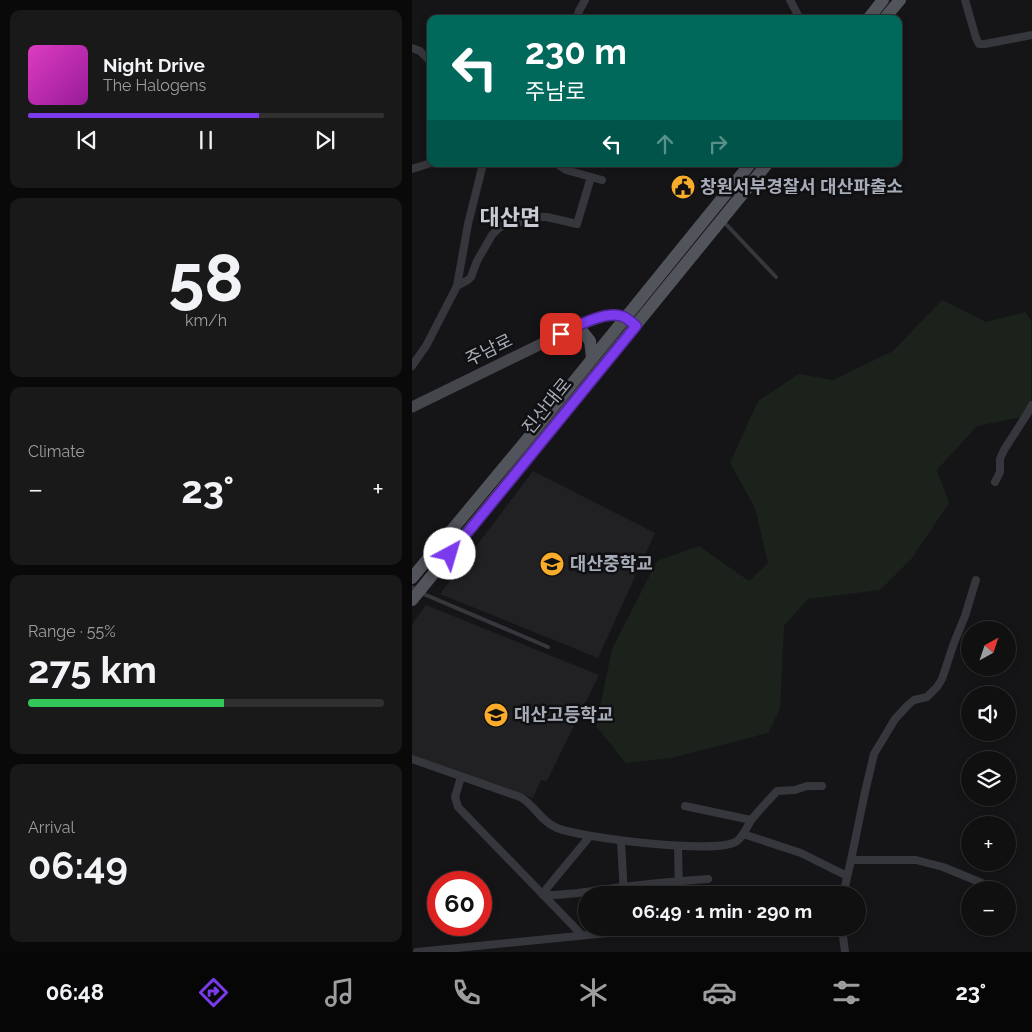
<!DOCTYPE html>
<meta charset="utf-8">
<style>
:root{--surface:#101011;--page:#19191a;--text:#f1f3f6;--muted:#9c9d9f;--line:#303031;--accent:#7c3aed}
body{margin:0;font-family:Raleway,"Noto Sans KR",sans-serif;background:var(--page);color:var(--text);height:100vh;display:flex;flex-direction:column;font-size:19px;white-space:nowrap}
*{box-sizing:border-box;margin:0}
p{font-size:16px;color:var(--muted)}
.icon{flex:none;width:28px;height:28px;fill:none;stroke:currentColor;stroke-width:2;stroke-linecap:round;stroke-linejoin:round}
.map{position:relative;flex:1;overflow:hidden}
.panel{display:flex;flex-direction:column;gap:10px;padding:10px;background:#090909;width:412px}
.panel>*{flex:none}
.banner{position:absolute;left:15px;top:15px;width:475px;height:152px;border-radius:10px;box-shadow:0 2px 8px #0003,0 0 0 1px var(--line);background:#00695c;color:#fff;overflow:hidden}
.needle{width:32px;rotate:40deg}
.fabs{position:absolute;left:549px;top:621px;display:grid;gap:10px}
.fabs a{display:grid;place-items:center;width:55px;height:55px;border-radius:50%;background:var(--surface);box-shadow:0 2px 8px #0003,0 0 0 1px var(--line);font-size:25px}
.speed{position:absolute;left:15px;top:871px;display:flex;gap:10px;font-size:25px;font-weight:700;text-align:center}
.speed>*{display:grid;place-content:center;width:65px;height:65px;border-radius:50%;background:var(--surface);box-shadow:0 2px 8px #0003,0 0 0 1px var(--line);line-height:1}
.speed .limit{border:8px solid #d22;background:#fff;color:#111}
.pin{position:absolute;display:grid;place-items:center;width:42px;height:42px;color:#fff;margin:-21px;border-radius:10px;box-shadow:0 2px 8px #0006}
.me{position:absolute;width:55px;margin:-28px;rotate:39deg;stroke-linejoin:round;filter:drop-shadow(0 0 4px #0008)}
.turn{display:flex;align-items:center;gap:18px;height:105px;padding:0 15px;font-size:22px}
.turn .icon{width:65px;height:65px;stroke-width:2.5}
.turn b{display:block;font-size:35px;line-height:42px}
.lanes{display:flex;align-items:center;height:48px;padding:0 15px;background:#0003;justify-content:center;gap:25px;direction:ltr}
.lanes .off{opacity:.35}
.big{font-size:38px;font-weight:700;line-height:1.1}
.panel .card{flex:1;display:flex;flex-direction:column;justify-content:center;gap:8px;min-width:0;padding:0 18px;border-radius:10px;background:var(--page)}
.panel .dial{align-items:center;gap:0}
.dial b{font-size:65px;line-height:1}
.song{display:flex;align-items:center;gap:15px}
.cover{width:60px;height:60px;border-radius:8px;background:linear-gradient(135deg,hsl(310 70% 55%),hsl(300 70% 35%))}
.played{height:5px;border-radius:2px;background:linear-gradient(90deg,var(--accent) 65%,var(--line) 65%)}
.keys{display:flex;justify-content:space-around;direction:ltr}
.heat{display:flex;justify-content:space-between;align-items:center;font-size:28px;direction:ltr}
.charge{height:8px;border-radius:4px;background:linear-gradient(90deg,#34c759 55%,var(--line) 0)}
.trip{position:absolute;left:166px;top:886px;width:288px;height:50px;border-radius:25px;background:var(--surface);box-shadow:0 2px 8px #0003,0 0 0 1px var(--line);font-weight:700;line-height:50px;text-align:center}
.dock{display:flex;height:80px;justify-content:space-around;align-items:center;background:#060607;color:var(--muted)}
.dock .icon{width:35px;height:35px}
.dock .current{color:var(--accent)}
.dock b{font-size:22px;color:var(--text)}
main{display:flex;flex:1;min-height:0}
.map>svg:first-child{display:block}
.built{fill:#212124}
.green{fill:#1b221c}
.lines{fill:none;stroke-linecap:round;stroke-linejoin:round}
.lane{stroke:#36373c;stroke-width:4}
.street{stroke:#36373c;stroke-width:8}
.secondary{stroke:#44464c;stroke-width:11}
.primary{stroke:#52545b;stroke-width:12}
.route-casing{stroke:#51269a;stroke-width:12}
.route{stroke:#7c3aed;stroke-width:9}
.labels{text-anchor:middle;stroke-width:5;stroke-linejoin:round;paint-order:stroke}
.poi-label{font-size:18px;font-weight:bold;fill:#a6acb8;stroke:#101012;text-anchor:start}
.street-label{font-size:18px;fill:#a6acb8;stroke:#101012}
.district-label{font-size:22px;font-weight:bold;fill:#c8cbd4;stroke:#101012}
</style>
<main>
<section class="panel">
<div class="card">
<div class="song"><i class="cover"></i><div><b>Night Drive</b><p>The Halogens</p></div></div>
<div class="played"></div>
<div class="keys"><svg class="icon" aria-label="previous" viewBox="0 0 24 24"><path d="M18 5L8 12l10 7zM5 5v14"/></svg><svg class="icon" aria-label="pause" viewBox="0 0 24 24"><path d="M8 5v14M16 5v14"/></svg><svg class="icon" aria-label="next" viewBox="0 0 24 24"><path d="M6 5l10 7-10 7zM19 5v14"/></svg></div>
</div>
<div class="card dial"><b>58</b><p>km/h</p></div>
<div class="card"><p>Climate</p>
<div class="heat"><a>−</a><b class="big">23°</b><a>+</a></div>
</div>
<div class="card"><p>Range · 55%</p><b class="big">275 km</b><div class="charge"></div></div>
<div class="card"><p>Arrival</p><b class="big">06:49</b></div>
</section>
<div class="map">
<svg width="620" height="952" viewBox="0 0 620 952">
<rect width="100%" height="100%" fill="#151517"/>
<g class="built">
<path d="M121 471 243 533 186 658 28 594Z"/>
<path d="M14 605 187 675 135 781 129 780 121 798 0 756V624Z"/>
</g>
<path class="green" d="M530 300 574 322 613 312 619 320V405L610 417 565 426 525 470 537 503 500 558 468 590 396 599 372 626 368 709 356 733 260 758 214 763 184 726 200 649 245 561 287 546 337 581 356 563 343 508 318 463 346 401 387 374 421 380 481 351Z"/>
<g class="lines">
<g class="lane">
<path d="M311 221 364 277"/>
<path d="M0 587 7 592 136 647"/>
</g>
<g class="street">
<path d="M378 0 388 19"/>
<path d="M553 0 564 38 567 44H573L620 35"/>
<path d="M165 19 167 11 173 0"/>
<path d="M0 48 8 51 19 62"/>
<path d="M145 164 154 170 190 180"/>
<path d="M0 169 19 163"/>
<path d="M45 286 56 280 59 277 65 261 80 235 87 228 95 223 108 222 119 218 126 217H135L165 224 179 177"/>
<path d="M0 366 14 346 45 286 56 224 71 164"/>
<path d="M583 482 588 472V459L592 450 615 414 620 405"/>
<path d="M0 759 108 797C123 805 128 821 145 828 170 838 307 855 325 841 332 836 335 826 340 819 348 809 357 800 365 791L383 790 395 786H410"/>
<path d="M49 777 43 797 46 807 170 935"/>
<path d="M273 806 339 820"/>
<path d="M331 834 389 853 435 876"/>
<path d="M178 836 135 888 131 895C158 896 184 890 211 887 239 883 268 881 296 879"/>
<path d="M209 841 212 895"/>
<path d="M266 846 267 895"/>
<path d="M439 860 453 792 462 754 483 719 497 704 502 700 515 697 525 687 530 679 542 643 553 616 564 580"/>
<path d="M431 895 439 860H504L531 867 570 883"/>
<path d="M430 928 433 952"/>
<path d="M5 952 246 928"/>
</g>
<path class="secondary" d="M0 407 166 326C180 321 199 310 214 318 216 319 218 321 220 323"/>
<g class="primary">
<path d="M456 19 471 0"/>
<path d="M472 19 488 0"/>
<path d="M166 326 178 341 180 358"/>
<path d="M0 578 112 443 338 164"/>
<path d="M0 600 355 164"/>
</g>
</g>
<g class="lines">
<defs>
<path id="route" d="M38 554 224 326C221 323 217 320 214 318 197 308 165 326 149 334"/>
</defs>
<use href="#route" class="route-casing"/>
<use href="#route" class="route"/>
</g>
<defs>
<symbol id="civic-disc" viewBox="-11 -11 22 22"><circle r="9.5" fill="#f9ad2b" stroke="#101012"/><path d="M-.6-6.5H3V-4.5H.6V-3L4-1V1h2V6H-6V1h2V-1L-.6-3ZM-1.2 2.5V6h2.4V2.5Z" fill="#111"/></symbol>
<symbol id="school-disc" viewBox="-11 -11 22 22"><circle r="9.5" fill="#f9ad2b" stroke="#101012"/><path d="M0-5L7-2L0 1L-7-2ZM-4 1L0 2.5L4 1V4Q0 6-4 4Z" fill="#111"/></symbol>
</defs>
<g fill-rule="evenodd">
<use href="#civic-disc" x="257" y="173" width="28" height="28"/>
<use href="#school-disc" x="126" y="550" width="28" height="28"/>
<use href="#school-disc" x="70" y="701" width="28" height="28"/>
</g>
<g class="labels">
<g class="poi-label">
<text x="288" y="193">창원서부경찰서 대산파출소</text>
<text x="158" y="570">대산중학교</text>
<text x="102" y="721">대산고등학교</text>
</g>
<g class="street-label">
<text transform="translate(77 350) rotate(-26)" y="6">주남로</text>
<text transform="translate(135 406) rotate(-51)" y="6">진산대로</text>
</g>
<g class="district-label">
<text x="98" y="225">대산면</text>
</g>
</g>
</svg>
<div class="fabs">
<a><svg class="needle" viewBox="-14 -14 28 28"><path d="M0-13l5 13h-10z" fill="#e53935"/><path d="M0 13l5-13h-10z" fill="#9c9d9f"/></svg></a>
<a><svg class="icon" aria-label="sound" viewBox="0 0 24 24"><path d="M4 9h4l5-4v14l-5-4H4zM17 9q2 3 0 6"/></svg></a>
<a><svg class="icon" aria-label="layers" viewBox="0 0 24 24"><path d="M12 4l9 5-9 5-9-5zM3 14l9 5 9-5"/></svg></a>
<a>+</a>
<a>−</a>
</div>
<div class="speed"><div class="limit">60</div></div>
<div class="pin" style="left:149px;top:334px;background:#d93025"><svg class="icon" aria-label="arrive" viewBox="0 0 24 24"><path d="M6 21V4h12l-3 4 3 4H6"/></svg></div>
<svg class="me" style="left:38px;top:554px" viewBox="-20 -20 40 40"><circle r="19" fill="#fff"/><path d="M0-13L10 11 0 6-10 11z" fill="#7c3aed"/></svg>
<div class="trip">06:49 · 1 min · 290 m</div>
<div class="banner">
<div class="turn"><svg class="icon" aria-label="left" viewBox="0 0 24 24"><path d="M17 20v-9H6M10 6l-5 5 5 5"/></svg><div><b>230 m</b>주남로</div></div>
<div class="lanes"><svg class="icon" aria-label="left" viewBox="0 0 24 24"><path d="M17 20v-9H6M10 6l-5 5 5 5"/></svg><svg class="icon off" aria-label="ahead" viewBox="0 0 24 24"><path d="M12 20V5M6 11l6-6 6 6"/></svg><svg class="icon off" aria-label="right" viewBox="0 0 24 24"><path d="M7 20v-9h11M14 6l5 5-5 5"/></svg></div>
</div>
</div>
</main>
<nav class="dock">
<b>06:48</b>
<svg class="icon current" aria-label="directions" viewBox="0 0 24 24"><path d="M12 3l9 9-9 9-9-9zM9 14v-3h6M13 9l2 2-2 2"/></svg>
<svg class="icon" aria-label="music" viewBox="0 0 24 24"><path d="M9 18V5l10-2v13"/><circle cx="6" cy="18" r="3"/><circle cx="16" cy="16" r="3"/></svg>
<svg class="icon" aria-label="phone" viewBox="0 0 24 24"><path d="M5 4h4l2 5-3 2q2 4 5 5l2-3 5 2v4C11 20 4 13 5 4z"/></svg>
<svg class="icon" aria-label="climate" viewBox="0 0 24 24"><path d="M12 3v18M4 7l16 10M4 17L20 7"/></svg>
<svg class="icon" aria-label="car" viewBox="0 0 24 24"><path d="M5 17H2v-5l4-1 3-4h7l3 4 3 1v5h-3M9 17h6M6 11h13"/><circle cx="7" cy="17" r="2"/><circle cx="17" cy="17" r="2"/></svg>
<svg class="icon" aria-label="filters" viewBox="0 0 24 24"><path d="M4 7h16M4 17h16"/><circle cx="9" cy="7" r="2"/><circle cx="15" cy="17" r="2"/></svg>
<b>23°</b>
</nav>
